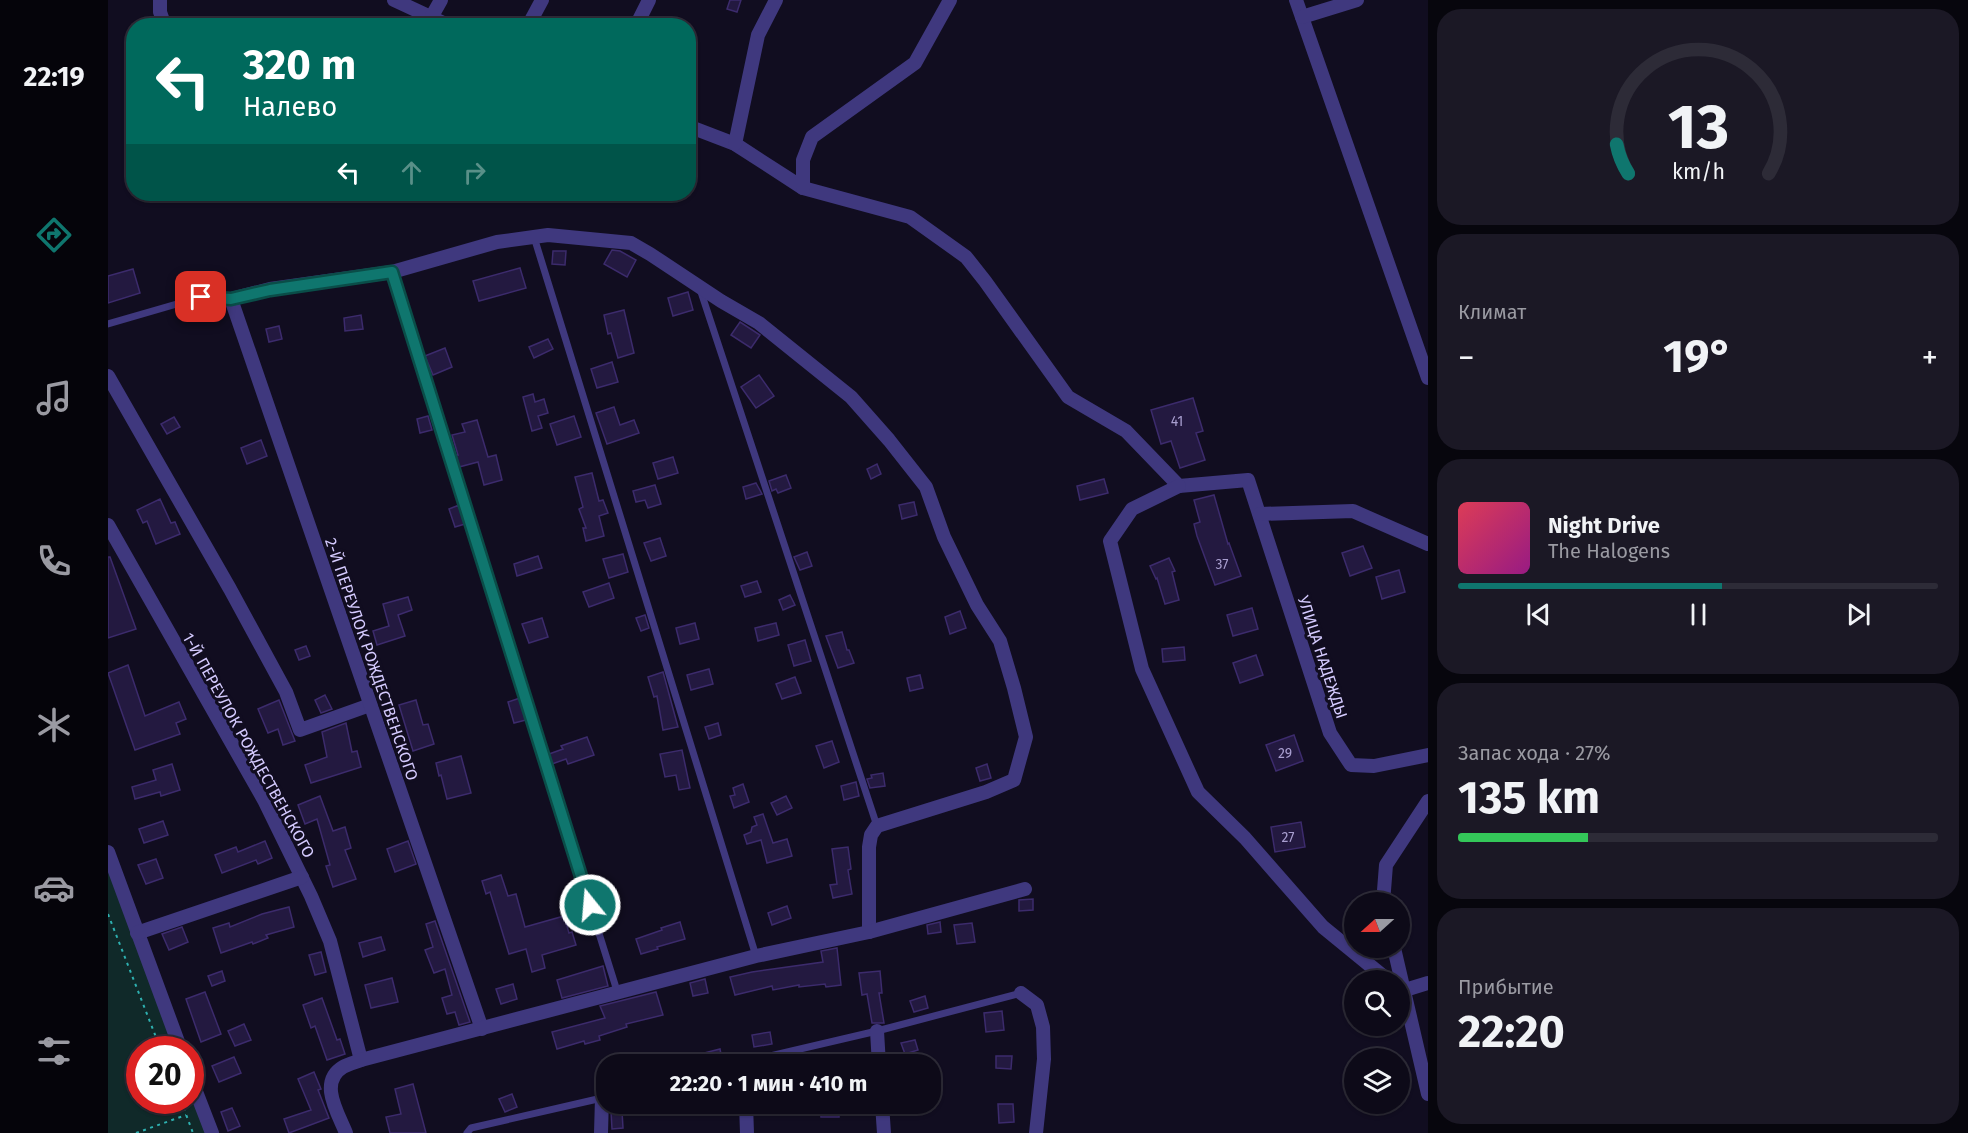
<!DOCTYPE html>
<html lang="ru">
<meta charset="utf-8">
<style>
:root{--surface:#0d0a18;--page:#1b1825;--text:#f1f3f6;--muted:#9a9aa2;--line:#2d2b37;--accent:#0f766e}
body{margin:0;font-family:"Fira Sans",sans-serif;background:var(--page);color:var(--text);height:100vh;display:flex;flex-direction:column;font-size:22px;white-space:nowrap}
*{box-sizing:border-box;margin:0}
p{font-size:20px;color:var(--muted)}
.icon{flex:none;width:33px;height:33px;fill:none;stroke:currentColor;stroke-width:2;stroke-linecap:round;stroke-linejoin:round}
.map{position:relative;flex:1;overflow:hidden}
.sheet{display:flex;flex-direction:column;gap:9px;padding:9px;background:#07060d;width:540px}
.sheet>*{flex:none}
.banner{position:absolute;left:18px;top:18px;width:570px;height:183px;border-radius:24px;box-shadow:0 2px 4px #0004,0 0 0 2px var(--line);background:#00695c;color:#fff;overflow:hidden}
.needle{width:39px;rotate:249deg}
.controls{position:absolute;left:1236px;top:892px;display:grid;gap:12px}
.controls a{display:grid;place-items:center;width:66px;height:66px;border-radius:50%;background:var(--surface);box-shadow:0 2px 4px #0004,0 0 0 2px var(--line);font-size:30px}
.speed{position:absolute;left:18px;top:1036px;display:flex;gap:12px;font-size:30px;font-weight:700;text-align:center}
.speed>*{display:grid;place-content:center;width:78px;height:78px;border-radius:50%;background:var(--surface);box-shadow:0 2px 4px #0004,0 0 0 2px var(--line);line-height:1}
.speed .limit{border:9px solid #d22;background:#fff;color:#111}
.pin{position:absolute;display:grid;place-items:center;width:51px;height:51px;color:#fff;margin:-26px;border-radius:12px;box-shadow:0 3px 9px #0006}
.me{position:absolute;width:66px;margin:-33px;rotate:343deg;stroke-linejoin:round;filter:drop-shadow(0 0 4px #0008)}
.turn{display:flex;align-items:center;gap:21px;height:126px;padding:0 18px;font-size:27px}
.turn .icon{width:78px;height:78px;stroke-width:2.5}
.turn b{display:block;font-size:42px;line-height:51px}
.lanes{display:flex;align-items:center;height:57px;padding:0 18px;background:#0003;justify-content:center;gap:30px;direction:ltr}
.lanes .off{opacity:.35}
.big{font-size:45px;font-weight:700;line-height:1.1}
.sheet .card{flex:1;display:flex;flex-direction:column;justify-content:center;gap:9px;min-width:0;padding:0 21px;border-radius:24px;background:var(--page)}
.sheet .dial{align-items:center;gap:0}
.dial svg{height:156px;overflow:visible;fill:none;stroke:var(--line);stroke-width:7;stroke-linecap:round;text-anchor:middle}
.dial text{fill:var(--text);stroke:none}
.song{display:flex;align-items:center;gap:18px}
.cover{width:72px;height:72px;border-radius:9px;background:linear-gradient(135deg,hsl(350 70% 55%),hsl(310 70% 35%))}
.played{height:6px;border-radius:3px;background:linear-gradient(90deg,var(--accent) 55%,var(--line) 55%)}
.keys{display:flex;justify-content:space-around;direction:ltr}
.heat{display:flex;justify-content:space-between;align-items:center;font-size:33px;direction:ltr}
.charge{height:9px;border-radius:4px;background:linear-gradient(90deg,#34c759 27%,var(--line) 0)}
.trip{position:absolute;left:488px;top:1054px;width:345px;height:60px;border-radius:24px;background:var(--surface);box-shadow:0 2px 4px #0004,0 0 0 2px var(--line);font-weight:700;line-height:60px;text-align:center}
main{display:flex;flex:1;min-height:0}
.tabs{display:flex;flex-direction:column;width:108px;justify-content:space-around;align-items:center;background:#05040a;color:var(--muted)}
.tabs .icon{width:42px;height:42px}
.tabs .on{color:var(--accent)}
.tabs b{font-size:27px;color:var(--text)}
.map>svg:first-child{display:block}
.green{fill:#102929}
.building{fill:#231940;stroke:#3c2b6c;stroke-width:1.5}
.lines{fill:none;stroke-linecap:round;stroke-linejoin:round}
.path{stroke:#2eb0b0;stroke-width:2;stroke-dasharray:3 4.5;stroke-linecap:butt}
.lane{stroke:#3f387e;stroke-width:7}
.street{stroke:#3f387e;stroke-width:14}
.route-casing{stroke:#0a4d48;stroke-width:15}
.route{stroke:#0f766e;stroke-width:10}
.labels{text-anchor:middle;stroke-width:6;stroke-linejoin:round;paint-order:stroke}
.number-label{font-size:14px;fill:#a89ecf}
.street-label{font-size:16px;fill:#d5cbff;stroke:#110d20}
</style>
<main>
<nav class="tabs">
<b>22:19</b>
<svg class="icon on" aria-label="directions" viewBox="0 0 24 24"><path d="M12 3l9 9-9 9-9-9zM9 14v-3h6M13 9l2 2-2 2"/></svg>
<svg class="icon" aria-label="music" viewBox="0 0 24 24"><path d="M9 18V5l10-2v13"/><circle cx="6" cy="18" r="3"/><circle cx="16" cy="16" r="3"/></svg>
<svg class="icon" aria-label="phone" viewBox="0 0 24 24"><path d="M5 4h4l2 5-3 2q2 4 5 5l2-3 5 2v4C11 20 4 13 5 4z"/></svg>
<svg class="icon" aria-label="climate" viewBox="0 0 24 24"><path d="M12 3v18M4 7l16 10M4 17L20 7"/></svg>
<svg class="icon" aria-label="car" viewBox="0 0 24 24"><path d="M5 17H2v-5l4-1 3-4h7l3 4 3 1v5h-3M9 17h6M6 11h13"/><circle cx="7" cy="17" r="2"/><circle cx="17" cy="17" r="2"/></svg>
<svg class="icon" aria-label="filters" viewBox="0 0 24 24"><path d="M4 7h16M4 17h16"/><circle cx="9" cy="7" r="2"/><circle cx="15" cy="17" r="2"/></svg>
</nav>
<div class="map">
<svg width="1320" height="1133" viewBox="0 0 1320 1133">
<rect width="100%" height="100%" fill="#110d20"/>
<path class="green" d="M0 867 68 1050H32V1101H82L83 1089 99 1133H0Z"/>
<g class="building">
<path d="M622 0H633L629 12 619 9Z"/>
<path d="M504 250 512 251 528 260 519 277 496 264Z"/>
<path d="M445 251H458L457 265 444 264Z"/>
<path d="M412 268 418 288 371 301 365 281Z"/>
<path d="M25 269 32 293 0 303V276Z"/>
<path d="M580 292 585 310 565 316 560 298Z"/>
<path d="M516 310 526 353 510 358 503 333 500 334 496 315Z"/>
<path d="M253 315 255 329 237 331 236 318Z"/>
<path d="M632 322 652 335 643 348 623 335Z"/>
<path d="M171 326 174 339 161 342 158 329Z"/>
<path d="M440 339 445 349 426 358 421 347Z"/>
<path d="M337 348 344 367 325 375 317 356Z"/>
<path d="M504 362 510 382 489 388 483 369Z"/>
<path d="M651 375 666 396 648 408 633 387Z"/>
<path d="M425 394 427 402 436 399 440 413 430 416 434 428 424 431 415 397Z"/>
<path d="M1085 398 1095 431 1088 433 1097 460 1072 468 1063 441 1053 444 1043 410Z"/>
<path d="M506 407 512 425 526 420 531 433 499 444 488 413Z"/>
<path d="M320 416 324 430 312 433 309 419Z"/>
<path d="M466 416 473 437 449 445 442 424Z"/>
<path d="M66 417 72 427 59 434 53 424Z"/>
<path d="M369 420 380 457 388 455 394 480 376 485 370 462 351 467 348 455H350L344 435 357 432 354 424Z"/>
<path d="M153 440 159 456 139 464 133 448Z"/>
<path d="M565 457 570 473 550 479 545 463Z"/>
<path d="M769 464 773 474 763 479 759 469Z"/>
<path d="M484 473 491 501 495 500 500 513 491 516 496 536 478 541 475 528H478L471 509 475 507 467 477Z"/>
<path d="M678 475 683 488 670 493 668 489 664 491 661 481Z"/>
<path d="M996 479 1000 493 972 500 969 486Z"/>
<path d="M648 483 654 494 638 499 635 487Z"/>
<path d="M547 485 553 504 540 508 537 500 528 502 525 491Z"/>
<path d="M1106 495 1120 544 1121 543 1133 576 1107 585 1089 536 1086 524 1092 522 1086 500Z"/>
<path d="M52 499 63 523 67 522 72 534 48 544 39 521 35 523 29 510Z"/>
<path d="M806 502 809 515 794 519 791 505Z"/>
<path d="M351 505 357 524 347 527 341 509Z"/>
<path d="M552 538 558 556 543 561 536 543Z"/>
<path d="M1255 546 1264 568 1242 576 1234 553Z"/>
<path d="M699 552 704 566 692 570 686 557Z"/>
<path d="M515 554 520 572 501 578 495 559Z"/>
<path d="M430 556 434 568 409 576 406 564Z"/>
<path d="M0 557H2L28 629 0 638Z"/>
<path d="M1061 558 1067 571 1064 572 1071 600 1057 604 1049 578 1048 579 1042 566Z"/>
<path d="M1291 570 1297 592 1274 599 1268 577Z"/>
<path d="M649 581 653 592 637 597 633 586Z"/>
<path d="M501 583 506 598 481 607 475 592Z"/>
<path d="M682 595 687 605 675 610 671 600Z"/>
<path d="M300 597 304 610 290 615 297 636 269 645 265 631 281 626 275 604Z"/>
<path d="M1144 608 1150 629 1125 636 1119 615Z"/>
<path d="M852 611 858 628 842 634 837 617Z"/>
<path d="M537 615 541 628 533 631 528 618Z"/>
<path d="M434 618 440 637 421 643 414 624Z"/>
<path d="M587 623 591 639 572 644 568 628Z"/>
<path d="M668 623 671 635 650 641 647 628Z"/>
<path d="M734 632 739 650H741L746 663 730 668 718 636Z"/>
<path d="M697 640 703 661 686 666 680 645Z"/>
<path d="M198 646 202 656 191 660 187 650Z"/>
<path d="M1076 647 1077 660 1055 662 1054 649Z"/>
<path d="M1148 655 1155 675 1132 683 1125 663Z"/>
<path d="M20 665 37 716 71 702 78 719 68 723 72 734 27 750 0 673Z"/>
<path d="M601 669 605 684 583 690 579 675Z"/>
<path d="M555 672 570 727 555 730 549 696 546 697 540 677Z"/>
<path d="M812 675 815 688 802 691 799 678Z"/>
<path d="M687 677 693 693 674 699 668 684Z"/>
<path d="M217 695 224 709 213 713 207 700Z"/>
<path d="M412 698 418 720 406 723 400 702Z"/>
<path d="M171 700 187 741 175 745 170 729 160 733 150 709Z"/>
<path d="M308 700 315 725 320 724 326 744 305 751 291 705Z"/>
<path d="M238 723 244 752 249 751 253 767 203 783 197 765 219 757 214 732Z"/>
<path d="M610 723 613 735 601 739 597 727Z"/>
<path d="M1186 735 1195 761 1168 771 1158 745Z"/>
<path d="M479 737 486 755 460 764 458 759 444 764 441 754 455 749 453 746Z"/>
<path d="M724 741 731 762 716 768 708 746Z"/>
<path d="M574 750 582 788 571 790 568 775 557 777 552 754Z"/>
<path d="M353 756 363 793 339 799 333 775 331 776 328 763Z"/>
<path d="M64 764 72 790 53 796 52 792 27 799 24 787 48 780 45 770Z"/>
<path d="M879 764 883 778 872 781 868 768Z"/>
<path d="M775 773 777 786 762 788 759 779 764 778 763 775Z"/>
<path d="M748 782 751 796 736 800 733 786Z"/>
<path d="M635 784 641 802 626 808 622 796 627 795 625 788Z"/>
<path d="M212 796 225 831 237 827 243 848 237 850 248 879 225 887 218 866 222 865 209 819 197 824 190 805Z"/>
<path d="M678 796 684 808 669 815 663 803Z"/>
<path d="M655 814 665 843 679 839 684 856 659 863 653 840 639 844 636 835 643 832 644 827 649 825 646 817Z"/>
<path d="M55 821 60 835 36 843 31 829Z"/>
<path d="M1193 822 1197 847 1167 852 1163 827Z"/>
<path d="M157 841 164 858 150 864 148 860 114 873 107 855 128 847 130 852Z"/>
<path d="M300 841 308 864 287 872 279 849Z"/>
<path d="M740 847 743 869 740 870 744 894 725 898 722 885 729 884 724 849Z"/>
<path d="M48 859 55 878 38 884 30 865Z"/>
<path d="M393 875 400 896 408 894 417 927 456 916 461 933 464 932 468 945 434 955 437 968 424 972 418 949 401 954 382 892 378 894 374 881Z"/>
<path d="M925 899V910L911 911V900Z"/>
<path d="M679 906 683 918 664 925 660 913Z"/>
<path d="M181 907 186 927 158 935 160 938 145 944 144 942 113 953 105 928 121 923 122 927 154 914Z"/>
<path d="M327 921 362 1022 351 1025 347 1012 339 1014 334 998 344 995 337 969 326 973 317 950 325 947 318 924Z"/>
<path d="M572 922 577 939 549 947 550 949 533 954 528 939 554 930 553 928Z"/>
<path d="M832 922 833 932 820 934 819 925Z"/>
<path d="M864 923 867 942 849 944 846 925Z"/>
<path d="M74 927 80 942 61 950 54 934Z"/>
<path d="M273 937 277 950 255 957 251 943Z"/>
<path d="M729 948 733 985 718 987 717 984 691 987V985L665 990 664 986 627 995 622 977 644 972 715 962 713 951Z"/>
<path d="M213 952 218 972 207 975 201 955Z"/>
<path d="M495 966 500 986 454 998 449 980Z"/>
<path d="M114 971 117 981 104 986 100 976Z"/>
<path d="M772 971 774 993H771L776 1023H764L759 994 754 995 751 973Z"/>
<path d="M284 978 290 1002 263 1008 257 985Z"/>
<path d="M597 979 600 993 585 996 582 983Z"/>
<path d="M405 984 409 999 393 1004 388 989Z"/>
<path d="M97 992 113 1034 93 1042 78 999Z"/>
<path d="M548 992 555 1015 518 1024 519 1027 491 1036 492 1040 477 1044 476 1041 449 1049 444 1032 497 1018 492 1006Z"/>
<path d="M817 996 820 1008 806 1012 802 1001Z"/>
<path d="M214 998 229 1040 232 1039 237 1054 219 1060 207 1026 203 1028 195 1005Z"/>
<path d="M894 1011 896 1030 878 1032 876 1013Z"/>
<path d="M136 1024 143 1040 127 1046 120 1031Z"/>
<path d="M662 1032 664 1044 646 1047 644 1035Z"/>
<path d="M807 1040 810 1050 797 1054 793 1043Z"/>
<path d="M612 1049 614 1060 598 1064 596 1053Z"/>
<path d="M888 1056H904L903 1069 888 1068Z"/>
<path d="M126 1057 133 1073 111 1082 104 1066Z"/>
<path d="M206 1072 213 1089 210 1090 221 1118 181 1133 176 1119 203 1110 190 1079Z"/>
<path d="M305 1084 318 1133H282L278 1117 293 1114 287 1089Z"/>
<path d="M404 1094 409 1107 397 1112 391 1099Z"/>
<path d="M712 1104H731V1117H713Z"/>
<path d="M890 1104H905L906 1122 891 1123Z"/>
<path d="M124 1108 132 1126 120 1131 113 1112Z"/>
<path d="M503 1111H514L515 1128 504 1129Z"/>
</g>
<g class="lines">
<g class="path">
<path d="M0 914 53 1050"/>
<path d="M73 1101 85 1133"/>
<path d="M28 1133 78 1115"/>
</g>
<g class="lane">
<path d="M426 237 648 956"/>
<path d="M284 272 510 994"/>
<path d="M592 289 769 826"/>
<path d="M0 324 93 297 123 299"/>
<path d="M624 1065 769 1031 913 993"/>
<path d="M359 1133 363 1128 494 1098"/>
</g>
<g class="street">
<path d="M52 0V12L57 26"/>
<path d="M286 0 342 26"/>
<path d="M1188 0 1320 378"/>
<path d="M324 16 333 0"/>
<path d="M1194 17 1249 0"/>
<path d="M420 26 434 0"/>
<path d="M528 26 541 0"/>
<path d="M580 126 627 144 695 188 802 217 858 257 877 281 960 397 1018 431 1071 486 1140 480 1222 733 1243 765 1266 766 1320 755"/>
<path d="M627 144 650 35 668 0"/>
<path d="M695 188V160L704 137 807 63 842 0"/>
<path d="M0 376 122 589 178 692 192 730 262 705"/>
<path d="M1071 486 1024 509 1002 541 1034 669 1090 792 1137 838 1215 927 1281 981"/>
<path d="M1152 514 1245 511 1320 544"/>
<path d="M0 525 156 800 203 896 222 941 253 1060"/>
<path d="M0 852 73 1050"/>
<path d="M1275 903 1278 865 1320 801"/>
<path d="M29 933 194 877"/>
<path d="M1286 948 1320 1094"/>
<path d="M1297 990 1320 983"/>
<path d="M913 993 929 1005 935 1027 936 1059 928 1133"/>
<path d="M374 1029 123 299 162 289 284 272 389 242 440 235 523 243 542 254 613 301 651 323 743 397 781 440 818 487 836 537 869 605 892 641 906 688 918 737 906 780 878 792 769 826 763 835 761 847V932"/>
<path d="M769 1031 771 1065"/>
<path d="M636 1062V1065"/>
<path d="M82 1076 104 1133"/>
<path d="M638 1104 639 1133"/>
<path d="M774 1104 776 1133"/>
<path d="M238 1133C230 1113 210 1082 235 1067 240 1064 248 1062 253 1060L648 956 761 932 917 889"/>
<path d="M493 1133 494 1098"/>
</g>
</g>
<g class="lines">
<defs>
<path id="route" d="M93 297 123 299 162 290 284 272 482 905"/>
</defs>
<use href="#route" class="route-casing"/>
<use href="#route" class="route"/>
</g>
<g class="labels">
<g class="number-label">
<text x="1069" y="426">41</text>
<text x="1114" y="569">37</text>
<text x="1177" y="758">29</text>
<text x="1180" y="842">27</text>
</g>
<g class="street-label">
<text transform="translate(1215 657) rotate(72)" y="6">УЛИЦА НАДЕЖДЫ</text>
<text transform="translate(264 659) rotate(71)" y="6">2-Й ПЕРЕУЛОК РОЖДЕСТВЕНСКОГО</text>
<text transform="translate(141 745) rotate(61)" y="6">1-Й ПЕРЕУЛОК РОЖДЕСТВЕНСКОГО</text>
</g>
</g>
</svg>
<div class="controls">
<a><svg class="needle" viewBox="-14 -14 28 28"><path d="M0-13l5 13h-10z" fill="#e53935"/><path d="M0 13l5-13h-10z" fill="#9a9aa2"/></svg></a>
<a><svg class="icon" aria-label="search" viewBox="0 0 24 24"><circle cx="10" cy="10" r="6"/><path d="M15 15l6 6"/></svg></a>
<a><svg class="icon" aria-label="layers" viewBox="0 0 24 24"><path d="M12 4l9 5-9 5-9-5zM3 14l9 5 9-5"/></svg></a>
</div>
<div class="speed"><div class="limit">20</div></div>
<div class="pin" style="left:93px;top:297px;background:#d93025"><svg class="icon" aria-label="arrive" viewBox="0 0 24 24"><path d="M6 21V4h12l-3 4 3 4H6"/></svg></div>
<svg class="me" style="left:482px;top:905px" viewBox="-20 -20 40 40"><circle r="17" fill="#0f766e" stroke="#fff" stroke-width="3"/><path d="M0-11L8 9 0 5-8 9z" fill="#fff"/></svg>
<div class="trip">22:20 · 1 мин · 410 m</div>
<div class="banner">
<div class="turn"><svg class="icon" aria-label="left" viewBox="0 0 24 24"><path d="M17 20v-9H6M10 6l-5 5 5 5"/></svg><div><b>320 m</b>Налево</div></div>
<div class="lanes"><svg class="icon" aria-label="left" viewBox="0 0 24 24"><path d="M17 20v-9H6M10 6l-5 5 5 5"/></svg><svg class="icon off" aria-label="ahead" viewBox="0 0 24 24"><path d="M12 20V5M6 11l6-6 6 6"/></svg><svg class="icon off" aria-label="right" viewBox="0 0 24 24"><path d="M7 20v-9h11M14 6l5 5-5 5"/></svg></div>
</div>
</div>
<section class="sheet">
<div class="card dial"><svg viewBox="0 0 100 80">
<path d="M14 69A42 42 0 1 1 86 69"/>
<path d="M14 69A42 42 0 0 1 8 54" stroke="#0f766e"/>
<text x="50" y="56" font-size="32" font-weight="700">13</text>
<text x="50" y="72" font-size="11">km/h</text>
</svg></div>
<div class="card"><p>Климат</p>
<div class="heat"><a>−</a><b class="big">19°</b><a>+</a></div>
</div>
<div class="card">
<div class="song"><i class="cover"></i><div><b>Night Drive</b><p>The Halogens</p></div></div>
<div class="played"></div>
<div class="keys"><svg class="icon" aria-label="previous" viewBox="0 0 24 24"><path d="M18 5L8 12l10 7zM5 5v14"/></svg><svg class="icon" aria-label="pause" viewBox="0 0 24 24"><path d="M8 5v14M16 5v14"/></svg><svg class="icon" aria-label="next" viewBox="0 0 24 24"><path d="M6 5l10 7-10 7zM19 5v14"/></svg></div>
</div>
<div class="card"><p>Запас хода · 27%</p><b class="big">135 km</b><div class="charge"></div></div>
<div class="card"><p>Прибытие</p><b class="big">22:20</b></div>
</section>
</main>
